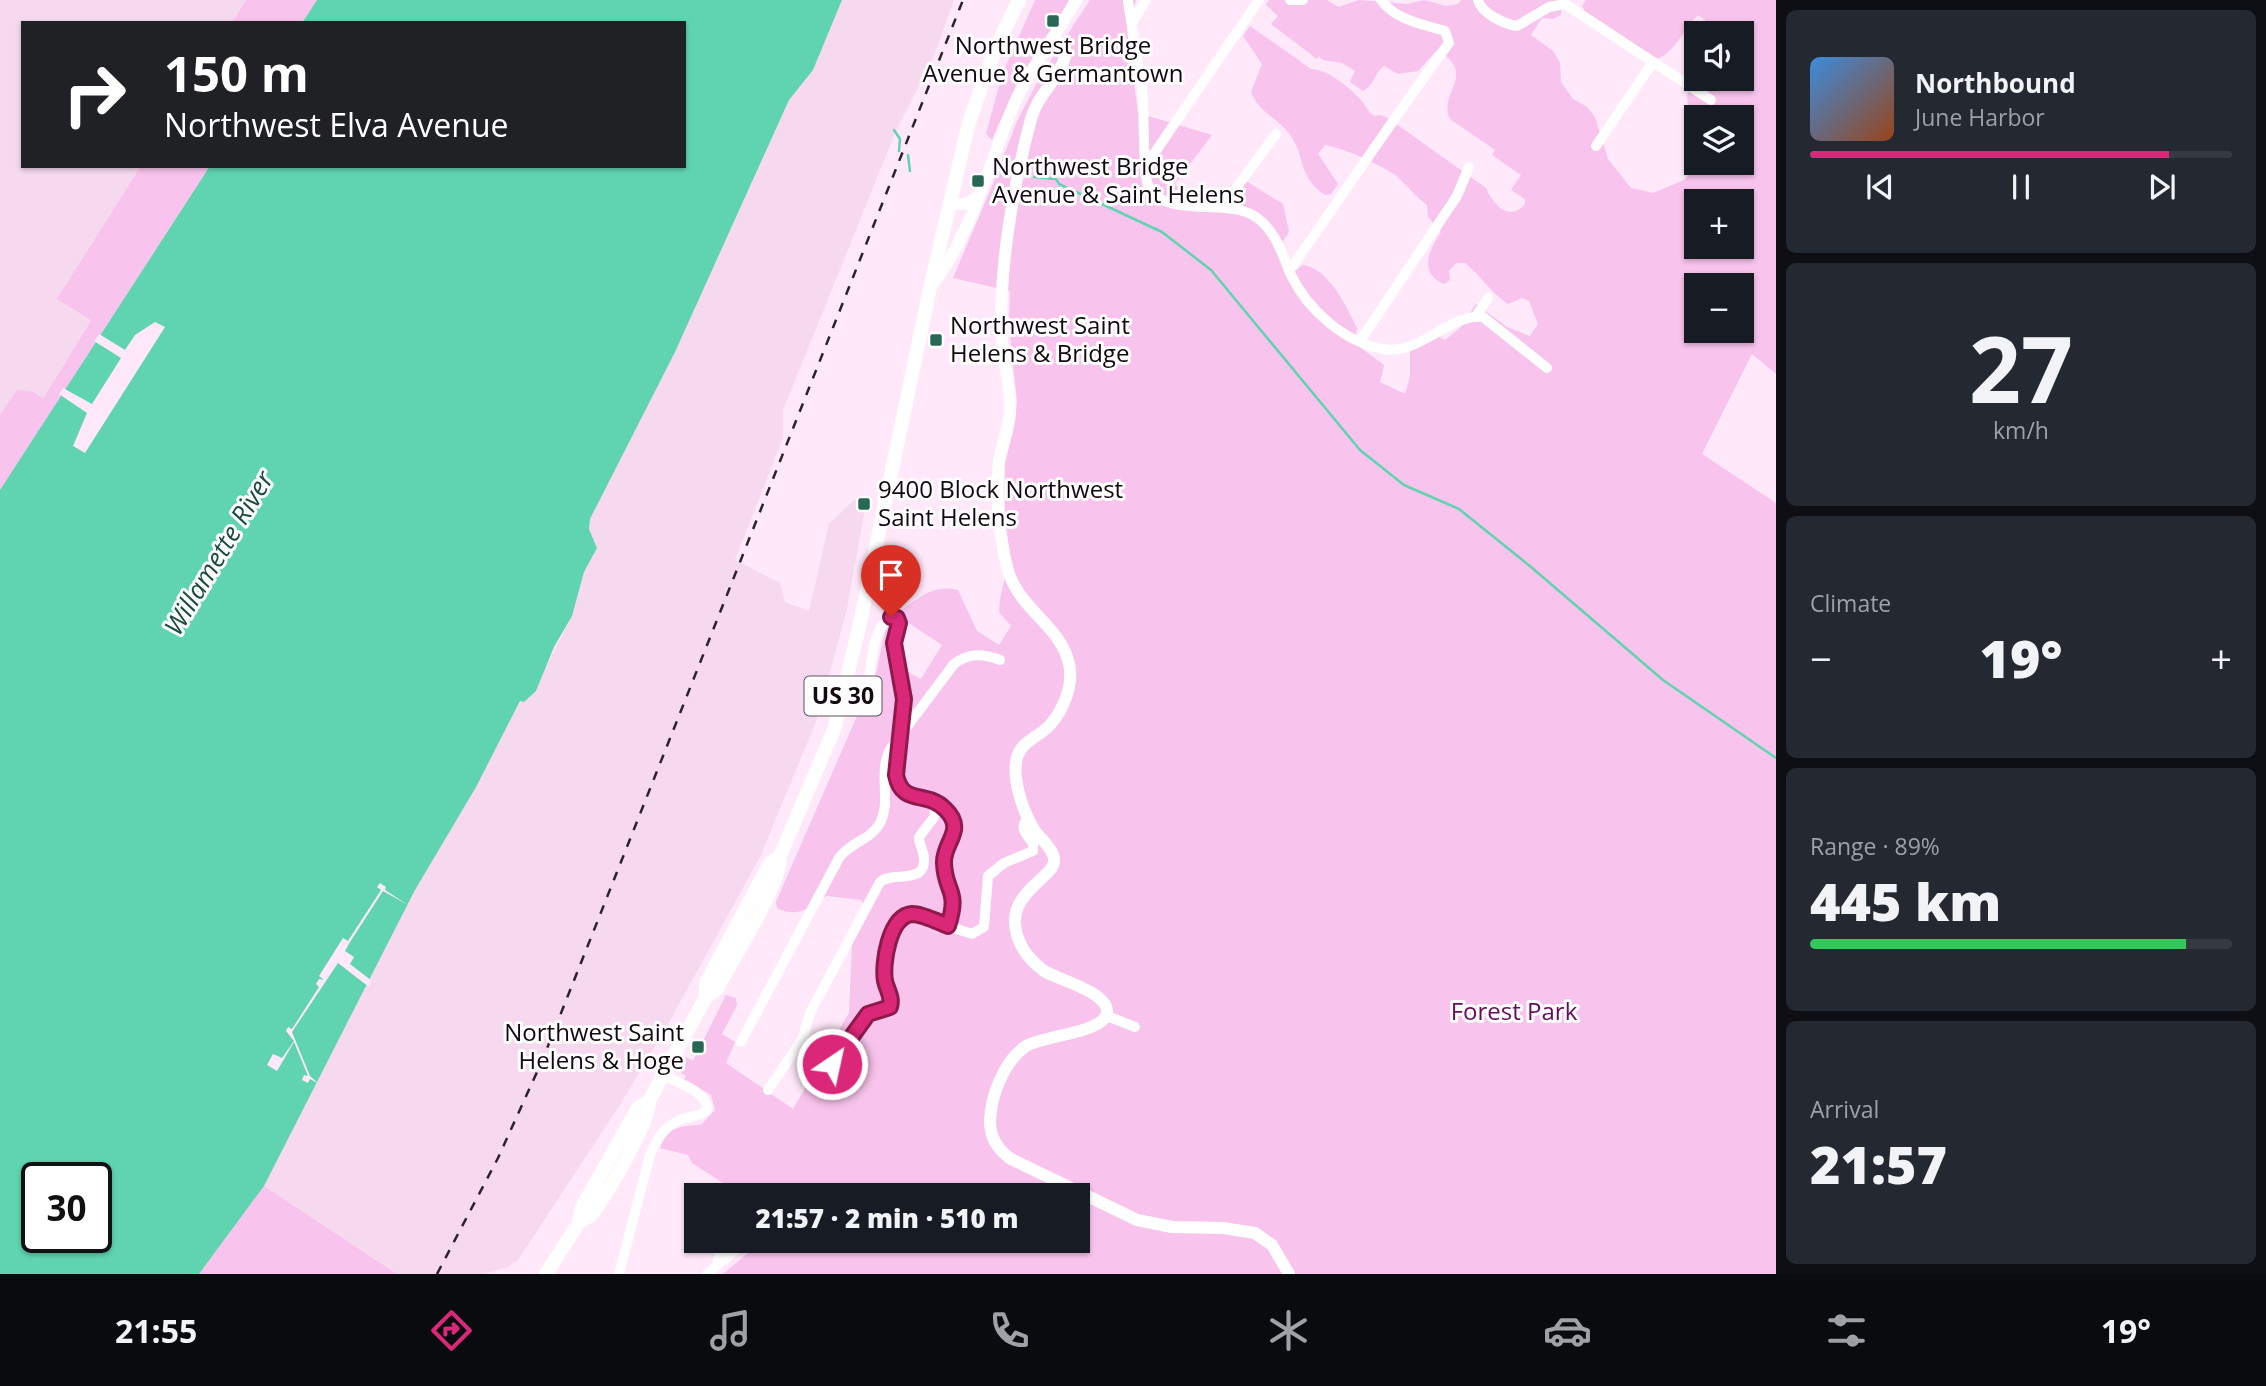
<!DOCTYPE html>
<meta charset="utf-8">
<style>
:root{--surface:#171b24;--page:#242831;--text:#f1f3f6;--muted:#9ea1a6;--line:#363941;--accent:#db2777}
body{margin:0;font-family:"Open Sans",sans-serif;background:var(--page);color:var(--text);height:100vh;display:flex;flex-direction:column;font-size:26px;white-space:nowrap}
*{box-sizing:border-box;margin:0}
p{font-size:23px;color:var(--muted)}
.icon{flex:none;width:38px;height:38px;fill:none;stroke:currentColor;stroke-width:2;stroke-linecap:round;stroke-linejoin:round}
.map{position:relative;flex:1;overflow:hidden}
.side{display:flex;flex-direction:column;gap:10px;padding:10px;background:#0d0f14;width:490px}
.side>*{flex:none}
.guide{position:absolute;left:21px;top:21px;width:665px;height:147px;border-radius:0px;box-shadow:0 2px 5px #0004;background:#202124;color:#fff;overflow:hidden}
.controls{position:absolute;left:1684px;top:21px;display:grid;gap:14px}
.controls a{display:grid;place-items:center;width:70px;height:70px;border-radius:0px;background:var(--surface);box-shadow:0 2px 5px #0004;font-size:35px}
.speed{position:absolute;left:21px;top:1162px;display:flex;gap:14px;font-size:35px;font-weight:700;text-align:center}
.speed>*{display:grid;place-content:center;width:91px;height:91px;border-radius:50%;background:var(--surface);box-shadow:0 2px 5px #0004;line-height:1}
.speed .limit{border:4px solid #111;border-radius:10px;background:#fff;color:#111}
.pin{position:absolute;display:grid;place-items:center;width:60px;height:60px;color:#fff;margin:-72px -30px;border-radius:50% 50% 50% 0;rotate:-45deg;box-shadow:0 0 7px #0007}
.pin .icon{rotate:45deg}
.me{position:absolute;width:77px;margin:-38px;rotate:34deg;stroke-linejoin:round;filter:drop-shadow(0 0 5px #0008)}
.turn{display:flex;align-items:center;gap:24px;height:147px;padding:0 28px;font-size:32px}
.turn .icon{width:91px;height:91px;stroke-width:2.5}
.turn b{display:block;font-size:49px;line-height:60px}
.big{font-size:52px;font-weight:800;line-height:1.1}
.side .card{flex:1;display:flex;flex-direction:column;justify-content:center;gap:10px;min-width:0;padding:0 24px;border-radius:10px;background:var(--page)}
.side .dial{align-items:center;gap:0}
.dial b{font-size:91px;line-height:1}
.song{display:flex;align-items:center;gap:21px}
.cover{width:84px;height:84px;border-radius:10px;background:linear-gradient(135deg,hsl(210 70% 55%),hsl(20 70% 35%))}
.played{height:7px;border-radius:4px;background:linear-gradient(90deg,var(--accent) 85%,var(--line) 85%)}
.keys{display:flex;justify-content:space-around;direction:ltr}
.heat{display:flex;justify-content:space-between;align-items:center;font-size:38px;direction:ltr}
.charge{height:10px;border-radius:5px;background:linear-gradient(90deg,#34c759 89%,var(--line) 0)}
.trip{position:absolute;left:684px;top:1183px;width:406px;height:70px;border-radius:0px;background:var(--surface);box-shadow:0 2px 5px #0004;font-weight:800;line-height:70px;text-align:center}
.tabs{display:flex;height:112px;justify-content:space-around;align-items:center;background:#090b0e;color:var(--muted)}
.tabs .icon{width:49px;height:49px}
.tabs .selected{color:var(--accent)}
.tabs b{font-size:32px;color:var(--text)}
main{display:flex;flex:1;min-height:0}
.map>svg:first-child{display:block}
.built{fill:#f6d9ef;fill-rule:evenodd}
.green{fill:#f8c3ec;fill-rule:evenodd}
.water{fill:#60d4b0;fill-rule:evenodd}
.pier{fill:#ffe8f9}
.lines{fill:none;stroke-linecap:round;stroke-linejoin:round}
.stream{stroke:#60d4b0;stroke-width:2.5}
.minor{stroke:#fff;stroke-width:10}
.major{stroke:#fff;stroke-width:12}
.highway{stroke:#fff;stroke-width:14}
.rail{stroke:#2b222a;stroke-width:2.5;stroke-dasharray:9 9;stroke-linecap:butt}
.route-casing{stroke:#8e194d;stroke-width:18}
.route{stroke:#db2777;stroke-width:12}
.poi-dot{fill:#286754;stroke:#fdfdfd;stroke-width:2.5}
.labels{text-anchor:middle;stroke-width:6;stroke-linejoin:round;paint-order:stroke}
.shield{fill:#fdfdfd;stroke:#585357;stroke-width:2}
.shield-label{font-size:23px;font-weight:bold;fill:#110a10}
.poi-label{font-size:24px;fill:#110a10;stroke:#fdfdfd;text-anchor:start}
.park-label{font-size:24px;fill:#660c5b;stroke:#fdfdfd}
.water-label{font-size:26px;font-style:italic;fill:#1b4d3e;stroke:#fdfdfd}
</style>
<main>
<div class="map">
<svg width="1776" height="1274" viewBox="0 0 1776 1274">
<rect width="100%" height="100%" fill="#ffe8f9"/>
<g class="built">
<path d="M0 0H317L302 23H23V166H210L0 490Z"/>
<path d="M842 0H954L934 56 896 131 783 410V438L735 560 780 583 785 602 809 611 829 524 854 500 867 497 847 609 817 719 760 857 667 1026 621 1103 518 1260 508 1267 483 1274H397L264 1186 415 890 444 839 426 829 423 869 421 872 418 870 421 867 423 826 446 788 442 786 439 790 434 786 438 780 447 786 455 772 446 766 465 733 473 737 483 720 474 715 478 709 485 717 498 694 489 689 492 683 497 685 495 690 499 692 546 667 572 616 584 572 597 548 589 529 590 519 674 352 732 226 700 225 694 240 703 244 702 247 697 245 692 256 688 254 692 245 691 238 681 260 677 258 688 239 686 238 688 233 691 234 706 200 703 198 706 193 708 194 717 173 715 172 718 165 722 167 703 209 712 219 735 220 789 100 813 70ZM544 671 536 691 524 702 521 700 482 774 464 764 502 691ZM458 773 477 785 445 836 427 826Z"/>
</g>
<g class="green">
<path d="M246 0H317L302 23H232Z"/>
<path d="M1035 0H1072C1043 45 1012 89 992 140L986 134 1002 75Z"/>
<path d="M1090 0H1136L1127 30 1138 113 1212 135 1175 184 1179 189H1195L1228 203 1246 181 1283 204 1289 232 1277 250 1290 275 1303 265C1329 268 1347 308 1357 328L1354 343 1384 365 1380 382 1405 394 1410 377V349L1432 333 1445 340 1460 328 1476 304 1507 327 1530 336 1538 324 1529 301 1522 298 1508 304C1491 293 1481 276 1465 263H1456L1449 271 1450 280 1444 284C1418 273 1429 250 1441 232L1428 217 1427 205C1415 196 1407 185 1395 175 1382 165 1341 147 1325 145L1318 154 1338 184 1331 194 1325 195C1301 179 1305 164 1295 143 1285 121 1258 113 1251 92L1262 64 1243 36 1250 26 1311 69C1328 70 1348 86 1360 99 1365 104 1367 111 1374 116L1380 115 1388 118 1486 188C1493 204 1509 223 1525 204V199L1511 190 1521 175 1492 155 1495 150 1450 119C1437 94 1479 74 1437 50L1418 71 1398 74 1384 66C1374 73 1375 85 1363 91L1350 82 1355 71 1342 63 1323 60 1319 56 1317 59 1271 24 1278 16 1266 5 1269 0H1327L1338 7 1359 0 1407 4 1424 0 1446 6 1458 4 1461 0H1562L1561 15 1553 19 1542 18 1531 35 1553 51 1560 63 1561 82 1573 99 1587 107 1595 117 1608 159 1631 188 1653 193 1684 180 1701 163H1741V117H1702L1688 106 1687 95 1699 79H1741V33H1707L1705 20 1698 15C1684 29 1675 52 1657 59L1583 11 1584 8 1582 6 1586 0H1776V374L1752 354 1702 454 1776 503V1274H723L762 1241H1078V1195H752L737 1192 692 1163 688 1155 660 1148C667 1126 682 1126 701 1125L715 1110 711 1095 684 1079 686 1076 679 1071 686 1057 693 1061 726 995 736 998 737 1005 722 1034 735 1042 726 1063 793 1109 849 1013 852 945 868 913 861 900 826 896C809 907 798 919 777 908L776 902 857 716 863 714 869 707 886 626 890 630 889 662 921 679 942 645 906 621 903 609C921 596 935 584 958 590L977 631 999 645 1011 626 999 612 1000 599 1010 555 1005 520V464L1015 424 1017 402 1009 325 1010 291 953 278 995 179 1017 121 1040 77ZM1696 201H1741V247H1696ZM1696 285H1741V331H1696Z"/>
<path d="M141 166H210L0 490V415L17 390 34 392 43 399 88 326 91 320 57 299Z"/>
<path d="M264 1186 397 1274H199Z"/>
</g>
<path class="water" d="M317 0H842L813 70 789 100 675 352 590 519 589 529 597 548 584 572 572 616 554 647 536 691 524 702 520 701 476 787 415 890 264 1186 199 1274H0V490L210 166H684V23H302ZM37 1178H96V1237H37Z"/>
<g class="pier">
<path d="M155 322 165 327 85 453 73 446 87 413 59 394 63 388 92 404 121 358 94 341 99 334 125 350 135 335Z"/>
<path d="M380 883 386 887 385 890 408 905 383 891 350 942 345 951 354 957 350 964 372 981 369 987 338 963 292 1032 310 1076 319 1084 310 1079 308 1083 302 1080 304 1075 308 1076 294 1042 277 1071 267 1065 273 1054 282 1058 294 1041 286 1031 288 1027 292 1029 319 987 316 984 319 979 324 980 319 976 343 938 348 941 381 890 377 887Z"/>
</g>
<g class="lines">
<g class="stream">
<path d="M894 130 900 139 899 151"/>
<path d="M908 155 910 171"/>
<path d="M999 170H1004"/>
<path d="M1034 177 1056 179 1059 184 1162 232 1211 270 1360 450 1404 485 1459 509 1531 567 1663 680 1776 758"/>
</g>
<g class="minor">
<path d="M1128 0C1132 33 1140 66 1143 100 1144 116 1143 175 1148 185 1163 220 1228 197 1256 217 1276 231 1282 254 1291 275 1308 310 1344 342 1383 349 1419 356 1448 314 1483 317L1547 368"/>
<path d="M1290 0H1303"/>
<path d="M1478 0C1481 13 1504 24 1517 26L1549 7 1565 4 1711 100"/>
<path d="M1133 21 1146 0"/>
<path d="M1596 146 1653 62"/>
<path d="M1147 164 1259 0"/>
<path d="M1222 207 1276 134"/>
<path d="M1289 271C1343 195 1394 117 1449 43L1445 31C1423 24 1395 20 1381 0"/>
<path d="M1476 316 1488 298"/>
<path d="M1360 341 1457 196 1469 167"/>
<path d="M839 709 853 711 862 707C875 680 865 635 891 617L897 618 899 623 894 643 904 699 896 775 901 791 934 802 951 817 953 838 944 860 954 901 948 926 972 934 984 927 988 876 1004 863 1033 851V843C1026 835 1018 826 1029 818"/>
<path d="M1107 1016 1135 1027"/>
<path d="M741 1042 839 858C850 842 871 840 880 823 892 800 877 771 891 748L954 664C970 652 983 654 1000 660"/>
<path d="M826 1075 863 1018 874 1011 890 1007C893 998 887 990 885 981 882 964 889 916 911 914 923 914 938 922 948 926"/>
<path d="M768 1090 803 1038 810 1013 880 882C893 871 925 885 924 859 924 851 919 845 919 837L935 816 934 802"/>
<path d="M717 1264 722 1241"/>
<path d="M619 1274 650 1155C658 1137 665 1124 686 1118 694 1115 700 1117 707 1110 709 1092 677 1083 664 1075"/>
<path d="M707 1274 746 1241"/>
</g>
<g class="major">
<path d="M1052 38 1058 42 1065 57C1059 80 1037 95 1031 119 1013 187 1001 256 1001 326 1001 355 1011 383 1010 411 1009 429 1001 445 999 462 995 497 999 533 1007 567 1017 609 1061 625 1069 664 1074 685 1063 710 1050 725 1037 739 1019 741 1016 762 1013 783 1024 814 1035 831 1041 839 1052 848 1054 858 1058 880 994 893 1022 947 1027 956 1036 965 1044 971 1059 980 1108 992 1107 1012 1105 1033 1045 1035 1026 1046 1004 1061 991 1095 990 1121 990 1137 998 1150 1011 1159L1137 1220 1172 1227 1223 1228 1255 1233 1272 1245 1289 1274"/>
<path d="M950 204H966L979 196"/>
<path d="M930 288C973 233 988 165 1015 102 1031 66 1057 35 1076 0"/>
</g>
<g class="highway">
<path d="M706 997V983L770 863 780 856"/>
<path d="M579 1222C584 1219 589 1217 593 1213 608 1192 649 1124 649 1101L706 997 717 989C732 959 781 886 780 856L835 727 860 623 930 288 969 122 996 47 1019 0"/>
<path d="M546 1274 579 1222 581 1209 638 1108 649 1101"/>
</g>
<path class="rail" d="M437 1274 498 1158 542 1061 963 0"/>
</g>
<g class="lines">
<defs>
<path id="route" d="M832 1064 868 1014 890 1007C893 997 887 990 885 981 882 964 889 916 912 914 923 914 938 922 948 926 960 889 945 893 944 863 943 842 967 830 945 809 926 790 902 806 896 775L904 699 894 643 899 623 897 618 891 617"/>
</defs>
<use href="#route" class="route-casing"/>
<use href="#route" class="route"/>
</g>
<g class="poi-dot">
<rect x="1046" y="14" width="14" height="14" rx="3.5"/>
<rect x="971" y="174" width="14" height="14" rx="3.5"/>
<rect x="929" y="333" width="14" height="14" rx="3.5"/>
<rect x="857" y="497" width="14" height="14" rx="3.5"/>
<rect x="691" y="1040" width="14" height="14" rx="3.5"/>
</g>
<g class="labels">
<rect class="shield" x="804.5" y="676.5" width="77" height="39" rx="5"/>
<g class="shield-label">
<text x="843" y="704">US 30</text>
</g>
<g class="poi-label">
<text x="1053" y="54" text-anchor="middle">Northwest Bridge<tspan x="1053" dy="28">Avenue &amp; Germantown</tspan></text>
<text x="992" y="175">Northwest Bridge<tspan x="992" dy="28">Avenue &amp; Saint Helens</tspan></text>
<text x="950" y="334">Northwest Saint<tspan x="950" dy="28">Helens &amp; Bridge</tspan></text>
<text x="878" y="498">9400 Block Northwest<tspan x="878" dy="28">Saint Helens</tspan></text>
<text x="684" y="1041" text-anchor="end">Northwest Saint<tspan x="684" dy="28">Helens &amp; Hoge</tspan></text>
</g>
<g class="park-label">
<text x="1514" y="1020">Forest Park</text>
</g>
<g class="water-label">
<text transform="translate(219 553) rotate(-59)" y="9">Willamette River</text>
</g>
</g>
</svg>
<div class="controls">
<a><svg class="icon" aria-label="sound" viewBox="0 0 24 24"><path d="M4 9h4l5-4v14l-5-4H4zM17 9q2 3 0 6"/></svg></a>
<a><svg class="icon" aria-label="layers" viewBox="0 0 24 24"><path d="M12 4l9 5-9 5-9-5zM3 14l9 5 9-5"/></svg></a>
<a>+</a>
<a>−</a>
</div>
<div class="speed"><div class="limit">30</div></div>
<div class="pin" style="left:891px;top:617px;background:#d93025"><svg class="icon" aria-label="arrive" viewBox="0 0 24 24"><path d="M6 21V4h12l-3 4 3 4H6"/></svg></div>
<svg class="me" style="left:832px;top:1064px" viewBox="-20 -20 40 40"><circle r="17" fill="#db2777" stroke="#fff" stroke-width="3"/><path d="M0-11L8 9 0 5-8 9z" fill="#fff"/></svg>
<div class="trip">21:57 · 2 min · 510 m</div>
<div class="guide">
<div class="turn"><svg class="icon" aria-label="right" viewBox="0 0 24 24"><path d="M7 20v-9h11M14 6l5 5-5 5"/></svg><div><b>150 m</b>Northwest Elva Avenue</div></div>
</div>
</div>
<section class="side">
<div class="card">
<div class="song"><i class="cover"></i><div><b>Northbound</b><p>June Harbor</p></div></div>
<div class="played"></div>
<div class="keys"><svg class="icon" aria-label="previous" viewBox="0 0 24 24"><path d="M18 5L8 12l10 7zM5 5v14"/></svg><svg class="icon" aria-label="pause" viewBox="0 0 24 24"><path d="M8 5v14M16 5v14"/></svg><svg class="icon" aria-label="next" viewBox="0 0 24 24"><path d="M6 5l10 7-10 7zM19 5v14"/></svg></div>
</div>
<div class="card dial"><b>27</b><p>km/h</p></div>
<div class="card"><p>Climate</p>
<div class="heat"><a>−</a><b class="big">19°</b><a>+</a></div>
</div>
<div class="card"><p>Range · 89%</p><b class="big">445 km</b><div class="charge"></div></div>
<div class="card"><p>Arrival</p><b class="big">21:57</b></div>
</section>
</main>
<nav class="tabs">
<b>21:55</b>
<svg class="icon selected" aria-label="directions" viewBox="0 0 24 24"><path d="M12 3l9 9-9 9-9-9zM9 14v-3h6M13 9l2 2-2 2"/></svg>
<svg class="icon" aria-label="music" viewBox="0 0 24 24"><path d="M9 18V5l10-2v13"/><circle cx="6" cy="18" r="3"/><circle cx="16" cy="16" r="3"/></svg>
<svg class="icon" aria-label="phone" viewBox="0 0 24 24"><path d="M5 4h4l2 5-3 2q2 4 5 5l2-3 5 2v4C11 20 4 13 5 4z"/></svg>
<svg class="icon" aria-label="climate" viewBox="0 0 24 24"><path d="M12 3v18M4 7l16 10M4 17L20 7"/></svg>
<svg class="icon" aria-label="car" viewBox="0 0 24 24"><path d="M5 17H2v-5l4-1 3-4h7l3 4 3 1v5h-3M9 17h6M6 11h13"/><circle cx="7" cy="17" r="2"/><circle cx="17" cy="17" r="2"/></svg>
<svg class="icon" aria-label="filters" viewBox="0 0 24 24"><path d="M4 7h16M4 17h16"/><circle cx="9" cy="7" r="2"/><circle cx="15" cy="17" r="2"/></svg>
<b>19°</b>
</nav>
